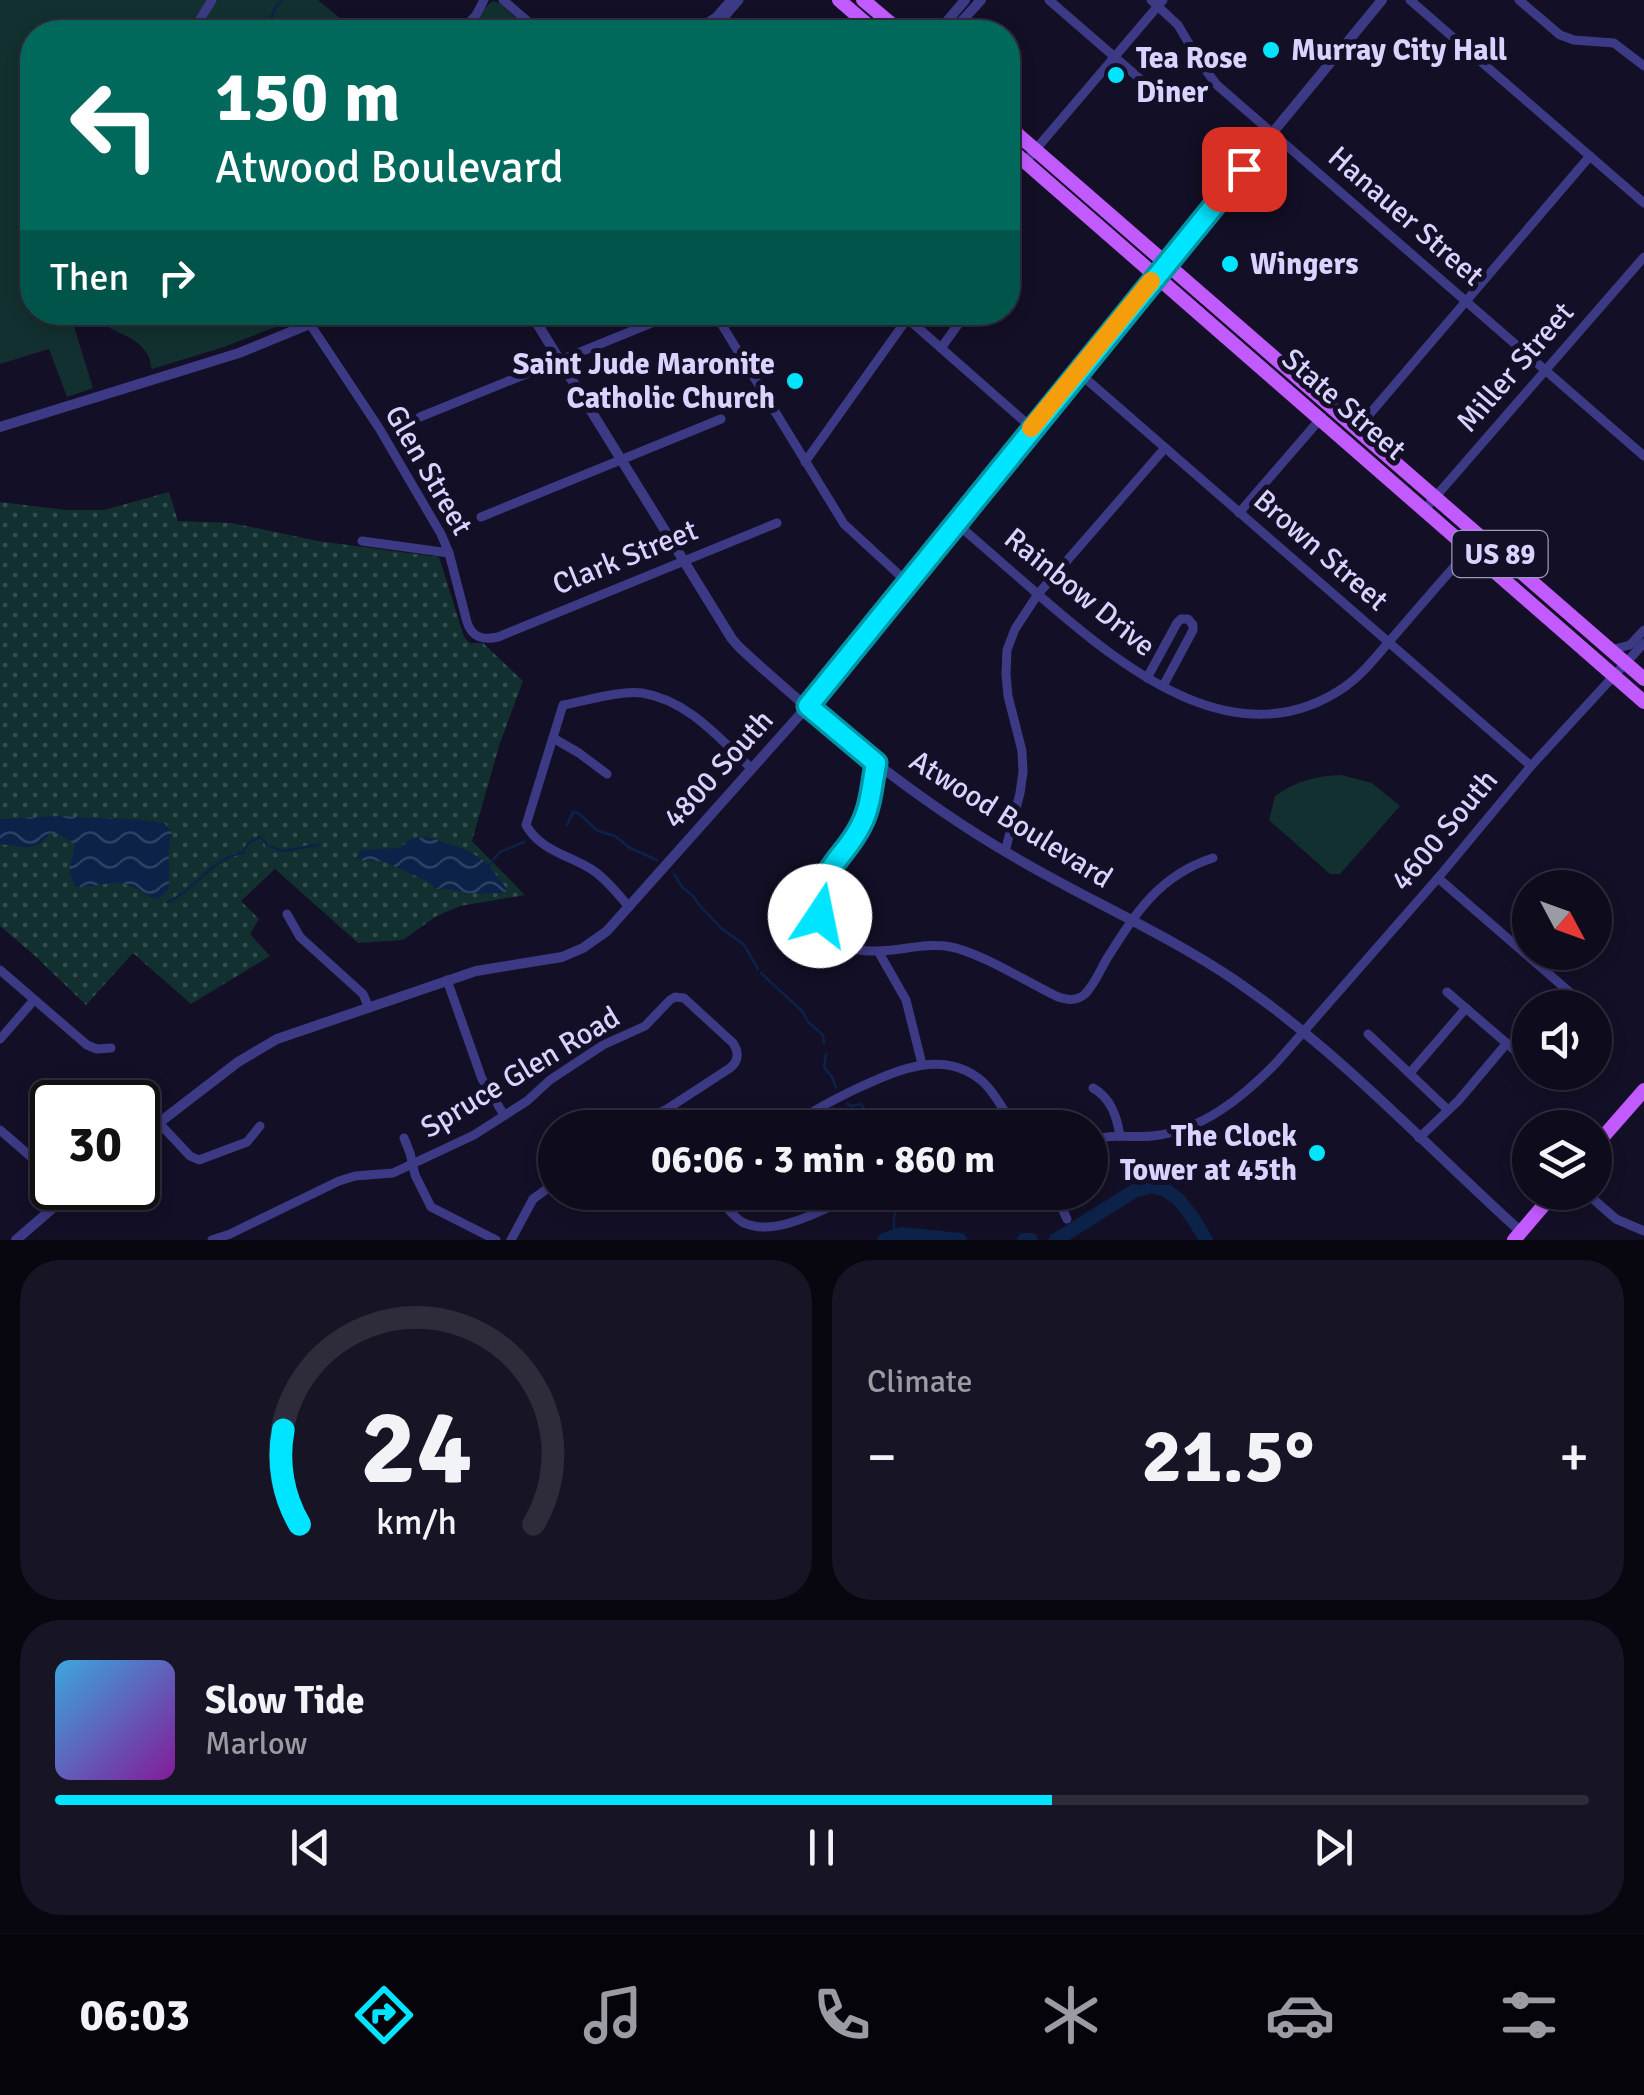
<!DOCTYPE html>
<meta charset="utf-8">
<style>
:root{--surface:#0e0b1c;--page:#171425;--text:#f1f3f6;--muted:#9b9ba3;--line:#2e2b3b;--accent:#00e5ff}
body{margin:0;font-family:Signika,sans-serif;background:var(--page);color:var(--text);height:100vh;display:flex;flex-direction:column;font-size:38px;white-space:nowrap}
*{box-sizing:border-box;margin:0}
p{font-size:32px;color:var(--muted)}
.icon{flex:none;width:55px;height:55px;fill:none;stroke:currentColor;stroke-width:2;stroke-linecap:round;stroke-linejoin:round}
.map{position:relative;height:1240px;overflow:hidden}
.side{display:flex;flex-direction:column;gap:20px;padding:20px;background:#08060f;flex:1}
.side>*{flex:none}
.top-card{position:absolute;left:20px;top:20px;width:1000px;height:305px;border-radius:40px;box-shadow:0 5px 15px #0003,0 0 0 2px var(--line);background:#00695c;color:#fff;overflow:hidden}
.needle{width:65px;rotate:131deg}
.buttons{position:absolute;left:1512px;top:870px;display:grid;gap:20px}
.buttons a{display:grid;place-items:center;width:100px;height:100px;border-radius:50%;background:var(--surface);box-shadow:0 5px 15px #0003,0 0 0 2px var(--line);font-size:50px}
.speed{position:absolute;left:30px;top:1080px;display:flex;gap:20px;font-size:50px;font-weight:700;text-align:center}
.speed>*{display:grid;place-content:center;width:130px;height:130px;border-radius:50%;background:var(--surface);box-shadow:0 5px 15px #0003,0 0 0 2px var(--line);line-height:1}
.speed .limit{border:5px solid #111;border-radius:15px;background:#fff;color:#111}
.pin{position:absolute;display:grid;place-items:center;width:85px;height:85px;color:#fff;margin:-42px;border-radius:20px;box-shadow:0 5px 15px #0006}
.me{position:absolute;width:110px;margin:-55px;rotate:11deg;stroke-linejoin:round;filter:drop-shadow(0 0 8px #0008)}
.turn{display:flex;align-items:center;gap:35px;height:210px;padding:0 30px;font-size:45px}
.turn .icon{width:130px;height:130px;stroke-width:2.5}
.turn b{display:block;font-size:70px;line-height:85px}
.then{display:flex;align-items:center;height:95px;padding:0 30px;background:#0003;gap:20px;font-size:38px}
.big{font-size:75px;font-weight:800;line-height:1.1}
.side .widget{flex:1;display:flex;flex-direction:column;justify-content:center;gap:15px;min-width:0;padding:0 35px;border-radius:40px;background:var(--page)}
.side .dial{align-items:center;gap:0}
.dial svg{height:260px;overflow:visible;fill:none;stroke:var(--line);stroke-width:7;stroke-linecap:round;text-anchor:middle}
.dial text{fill:var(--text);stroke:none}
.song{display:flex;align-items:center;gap:30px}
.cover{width:120px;height:120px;border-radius:15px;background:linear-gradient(135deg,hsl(200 70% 55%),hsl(290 70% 35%))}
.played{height:10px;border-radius:5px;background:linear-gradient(90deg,var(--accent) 65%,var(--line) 65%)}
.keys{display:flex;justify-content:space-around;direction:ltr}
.heat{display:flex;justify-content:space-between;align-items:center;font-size:55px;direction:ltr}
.side .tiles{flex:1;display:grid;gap:20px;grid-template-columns:1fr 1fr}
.widget:last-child{grid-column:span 2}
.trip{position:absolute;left:538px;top:1110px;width:570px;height:100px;border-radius:50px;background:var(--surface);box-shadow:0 5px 15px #0003,0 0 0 2px var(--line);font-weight:800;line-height:100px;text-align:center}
.dock{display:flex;height:160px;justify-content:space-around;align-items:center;background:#06040b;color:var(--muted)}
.dock .icon{width:70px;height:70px}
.dock .on{color:var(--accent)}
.dock b{font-size:45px;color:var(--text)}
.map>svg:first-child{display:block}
.grass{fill:url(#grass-dots)}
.green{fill:#12302f}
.water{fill:url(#water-waves)}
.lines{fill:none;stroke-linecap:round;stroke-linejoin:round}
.stream{stroke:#0c2248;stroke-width:2.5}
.river{stroke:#0c2248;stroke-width:14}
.minor{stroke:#3d3a85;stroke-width:9}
.tertiary{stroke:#3d3a85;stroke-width:10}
.primary{stroke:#c25bff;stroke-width:14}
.route-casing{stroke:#0095a6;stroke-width:25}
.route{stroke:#00e5ff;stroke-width:18}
.slow{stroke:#f59e0b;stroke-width:18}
.poi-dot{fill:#00e5ff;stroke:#130f26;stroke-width:4}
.labels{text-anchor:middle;stroke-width:10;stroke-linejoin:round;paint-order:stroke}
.shield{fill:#130f26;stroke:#9e99be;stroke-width:2.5}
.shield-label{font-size:28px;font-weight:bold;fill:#d9d4ff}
.poi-label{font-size:30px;font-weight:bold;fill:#d9d4ff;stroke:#130f26;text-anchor:start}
.street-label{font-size:30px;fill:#d9d4ff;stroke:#130f26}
</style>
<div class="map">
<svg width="1644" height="1240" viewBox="0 0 1644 1240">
<defs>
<pattern id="grass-dots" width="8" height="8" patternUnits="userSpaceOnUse" patternTransform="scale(2.5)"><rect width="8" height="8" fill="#12302f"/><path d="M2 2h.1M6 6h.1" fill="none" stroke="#344d4e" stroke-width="1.8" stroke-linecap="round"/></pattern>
<pattern id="water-waves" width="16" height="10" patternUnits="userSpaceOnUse" patternTransform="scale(2.5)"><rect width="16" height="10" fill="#0c2248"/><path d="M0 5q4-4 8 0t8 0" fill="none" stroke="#2f4163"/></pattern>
</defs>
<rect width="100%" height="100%" fill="#130f26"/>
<path class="grass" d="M169 492 178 521 232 523 318 541 439 557 464 637 470 643H483L523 681 500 743 472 841 525 895 460 906 435 917 403 940 358 943 275 869 241 901 259 919 250 934 270 956 191 1004 133 953 86 1005 34 955 0 926V502L66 510H104Z"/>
<g class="green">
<path d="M0 0H318L357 32H32V312H308L309 314 224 347 152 369C150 364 150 357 146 352 134 334 109 332 94 317L73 323 93 388 67 397 49 349 0 364Z"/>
<path d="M493 1 499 3 532 32H467C474 24 485 5 493 1Z"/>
<path d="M1341 775 1372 783 1400 806 1340 874H1330L1269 820 1275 796C1296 781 1316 776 1341 775Z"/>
</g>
<g class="water">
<path d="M62 816C96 819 130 817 164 823L172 832C165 853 172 867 168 890L158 899C147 897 138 888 127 885 110 879 93 889 75 887L69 870 75 844 60 835 50 833C36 854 22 846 0 844V819Z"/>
<path d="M427 837 467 850 486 862 507 889 505 892C496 894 471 894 462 892 453 890 446 888 436 889L431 883 385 862 360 860 357 857 361 850 400 848 410 839Z"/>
</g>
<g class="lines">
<g class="stream">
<path d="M268 32C270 21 273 7 282 0"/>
<path d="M567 825 573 812 578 813 598 831 615 836 630 848 657 860"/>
<path d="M271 847 282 851 318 845"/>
<path d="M489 865 500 852 524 842"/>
<path d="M674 874 682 887 692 895 701 907 720 927 744 945 758 969"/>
<path d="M168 902C194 891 214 856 243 853L248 843 259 837 264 840 267 846"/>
<path d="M761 973 803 1012 808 1022 823 1035 824 1043"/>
<path d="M826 1054 824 1067 832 1077 836 1088"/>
<path d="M847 1104 852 1106 861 1104 876 1128"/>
<path d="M894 1236V1218L898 1196"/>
</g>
<g class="river">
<path d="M884 1240 901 1234 960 1240"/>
<path d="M1024 1240H1031"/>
<path d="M1056 1240 1134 1191 1152 1186 1166 1190 1179 1200 1193 1218 1206 1240"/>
</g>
<g class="minor">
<path d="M503 0 540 32"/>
<path d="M1049 0 1162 98"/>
<path d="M1151 0 1178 25 1201 64 1217 85 1644 456"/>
<path d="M1410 0 1644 203"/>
<path d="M1519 0 1560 35 1574 40 1614 43 1644 66"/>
<path d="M192 32 212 0"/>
<path d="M461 32 476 15 484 0"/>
<path d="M692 32 716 17 731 0"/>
<path d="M700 32 720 22 739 0"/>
<path d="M1025 162 1163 0"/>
<path d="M302 312 379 428 441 534 449 553 467 622C472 638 483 640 498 637L777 523"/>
<path d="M714 312 844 524 907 582"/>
<path d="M900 312 1032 428"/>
<path d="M941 348 967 312"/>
<path d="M1078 372 1531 766"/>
<path d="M420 417 659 320"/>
<path d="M1356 430 1590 156"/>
<path d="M805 462 907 319"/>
<path d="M1424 510 1644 257"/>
<path d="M1239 513 1322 417"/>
<path d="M481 517 721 419"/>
<path d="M955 522C986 549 1017 576 1048 603 1127 671 1240 761 1346 686 1365 672 1378 654 1394 636 1419 607 1444 578 1469 550"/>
<path d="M362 541 449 553"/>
<path d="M1610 650 1630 645 1644 630"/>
<path d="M1147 678 1177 623 1181 619H1188L1193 625V630L1163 686"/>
<path d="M553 738 579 753 607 774"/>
<path d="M876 763C871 788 869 814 855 836 844 853 826 867 820 887 816 902 818 918 828 931 858 970 910 939 951 947 981 953 1027 982 1056 996 1066 1000 1076 1002 1085 994 1094 985 1100 971 1106 960 1135 914 1159 875 1213 858"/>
<path d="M1005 852 1020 793 1023 772 1022 751 1008 696 1006 674 1007 650 1015 629 1038 594 1165 448"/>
<path d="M1438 878 1573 995"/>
<path d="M629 907C618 894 608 881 594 871 572 856 540 851 526 825L563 705C586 701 620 690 642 693 688 700 720 739 752 769"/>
<path d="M287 914 300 937 363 994 369 1008"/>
<path d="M878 951 906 1000 922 1064"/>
<path d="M0 970 87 1045 97 1049 111 1048"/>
<path d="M447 980 482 1079 504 1115"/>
<path d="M1447 992 1525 1059"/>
<path d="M1368 1034 1448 1110"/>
<path d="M0 1039 34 1000"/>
<path d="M1410 1073 1466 1008"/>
<path d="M1093 1088C1111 1098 1117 1117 1120 1136"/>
<path d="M159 1123 190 1156 199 1160 247 1142 260 1126"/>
<path d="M790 1128C811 1111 833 1100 858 1088 897 1070 945 1048 983 1082 996 1094 1005 1113 1015 1128"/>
<path d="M0 1130 52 1175"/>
<path d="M404 1138 410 1153 415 1175 431 1207 496 1240"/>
<path d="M1419 1138 1458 1101 1507 1043"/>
<path d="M1090 1141C1110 1133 1131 1138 1152 1136 1202 1131 1243 1097 1277 1062L1438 878 1531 766 1644 643"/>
<path d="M615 1192 616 1197"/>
<path d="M714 1192C723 1203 731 1215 742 1222 776 1240 830 1205 863 1192"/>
<path d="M1054 1192 1067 1219"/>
<path d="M1585 1192 1616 1219 1644 1231"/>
<path d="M212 1240 230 1234 339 1181 355 1176 393 1173 474 1135 527 1101 550 1080 603 1045 645 1026 670 1000 675 997 684 998 733 1043C739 1052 739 1061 730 1068L667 1109 630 1128"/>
<path d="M511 1240 533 1199 555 1183"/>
</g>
<g class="tertiary">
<path d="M938 32 965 0"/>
<path d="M952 32 981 0"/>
<path d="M530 312 732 639 740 648C823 724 913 798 1011 855 1085 899 1165 933 1236 981 1341 1053 1427 1147 1521 1232"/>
<path d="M0 427 239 353 339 312"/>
<path d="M138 1139 238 1062 277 1039 476 971 562 957 583 948 607 931 813 700 1148 284 1382 0"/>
<path d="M16 1240 76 1188"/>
</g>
<g class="primary">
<path d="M839 0 876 32"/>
<path d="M863 0 901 32"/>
<path d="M1008 126 1644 679"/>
<path d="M1008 147 1644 702"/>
<path d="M1595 1146 1644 1090"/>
<path d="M1514 1240 1555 1192"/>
</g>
</g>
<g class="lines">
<defs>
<path id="route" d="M820 916C812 873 845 859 861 825 871 806 872 784 876 763L808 706 1244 169"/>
</defs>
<use href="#route" class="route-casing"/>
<use href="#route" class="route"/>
<path class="slow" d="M1031 428 1151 281"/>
</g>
<g class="poi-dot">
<circle cx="1271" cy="50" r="10"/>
<circle cx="1116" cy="75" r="10"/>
<circle cx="1230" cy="264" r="10"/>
<circle cx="795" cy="381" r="10"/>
<circle cx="1317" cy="1153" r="10"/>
</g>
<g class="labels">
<rect class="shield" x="1452.5" y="531" width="95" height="46" rx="8"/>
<g class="shield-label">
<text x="1500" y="564">US 89</text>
</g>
<g class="poi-label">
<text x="1291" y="60">Murray City Hall</text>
<text x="1136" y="68">Tea Rose<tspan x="1136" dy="34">Diner</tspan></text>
<text x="1250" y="274">Wingers</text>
<text x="775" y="374" text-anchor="end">Saint Jude Maronite<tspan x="775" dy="34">Catholic Church</tspan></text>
<text x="1297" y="1146" text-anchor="end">The Clock<tspan x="1297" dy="34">Tower at 45th</tspan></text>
</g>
<g class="street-label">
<text transform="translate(1406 216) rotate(41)" y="10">Hanauer Street</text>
<text transform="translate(1515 367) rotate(-49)" y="10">Miller Street</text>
<text transform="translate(1344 404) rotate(41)" y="10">State Street</text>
<text transform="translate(429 470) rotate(60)" y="10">Glen Street</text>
<text transform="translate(1321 550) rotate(41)" y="10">Brown Street</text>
<text transform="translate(625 557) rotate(-22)" y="10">Clark Street</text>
<text transform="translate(1080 592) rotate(39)" y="10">Rainbow Drive</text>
<text transform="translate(718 769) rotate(-48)" y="10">4800 South</text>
<text transform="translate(1011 819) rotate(32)" y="10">Atwood Boulevard</text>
<text transform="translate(1444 830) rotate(-50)" y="10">4600 South</text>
<text transform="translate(520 1072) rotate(-31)" y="10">Spruce Glen Road</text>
</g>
</g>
</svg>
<div class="buttons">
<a><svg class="needle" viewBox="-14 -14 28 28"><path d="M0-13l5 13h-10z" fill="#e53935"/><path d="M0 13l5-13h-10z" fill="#9b9ba3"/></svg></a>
<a><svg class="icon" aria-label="sound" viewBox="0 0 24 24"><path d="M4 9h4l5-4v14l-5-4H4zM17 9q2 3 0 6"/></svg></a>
<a><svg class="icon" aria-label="layers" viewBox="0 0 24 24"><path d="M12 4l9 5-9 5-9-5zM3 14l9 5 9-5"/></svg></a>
</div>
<div class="speed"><div class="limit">30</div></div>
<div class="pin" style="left:1244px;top:169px;background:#d93025"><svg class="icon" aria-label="arrive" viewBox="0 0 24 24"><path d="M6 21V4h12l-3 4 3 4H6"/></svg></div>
<svg class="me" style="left:820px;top:916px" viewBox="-20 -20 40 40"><circle r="19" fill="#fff"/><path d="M0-13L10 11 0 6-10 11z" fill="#00e5ff"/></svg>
<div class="trip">06:06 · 3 min · 860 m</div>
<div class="top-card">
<div class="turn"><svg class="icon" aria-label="left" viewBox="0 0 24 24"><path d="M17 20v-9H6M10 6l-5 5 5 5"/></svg><div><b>150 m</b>Atwood Boulevard</div></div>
<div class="then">Then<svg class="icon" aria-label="right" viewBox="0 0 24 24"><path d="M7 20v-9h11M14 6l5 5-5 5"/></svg></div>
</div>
</div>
<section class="side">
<div class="tiles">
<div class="widget dial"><svg viewBox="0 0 100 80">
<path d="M14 69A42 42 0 1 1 86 69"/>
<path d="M14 69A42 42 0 0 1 9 40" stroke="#00e5ff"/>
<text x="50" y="56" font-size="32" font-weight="700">24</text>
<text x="50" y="72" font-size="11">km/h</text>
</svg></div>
<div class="widget"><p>Climate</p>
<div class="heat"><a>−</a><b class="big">21.5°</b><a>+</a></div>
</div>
<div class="widget">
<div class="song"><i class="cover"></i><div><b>Slow Tide</b><p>Marlow</p></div></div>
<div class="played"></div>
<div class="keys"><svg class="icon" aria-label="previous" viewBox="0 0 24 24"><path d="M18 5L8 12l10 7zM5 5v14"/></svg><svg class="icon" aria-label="pause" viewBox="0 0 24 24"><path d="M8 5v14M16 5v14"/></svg><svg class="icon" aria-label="next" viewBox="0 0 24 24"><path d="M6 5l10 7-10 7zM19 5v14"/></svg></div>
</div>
</div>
</section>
<nav class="dock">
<b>06:03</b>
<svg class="icon on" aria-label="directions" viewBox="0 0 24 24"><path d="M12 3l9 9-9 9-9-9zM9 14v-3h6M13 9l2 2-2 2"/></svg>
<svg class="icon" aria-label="music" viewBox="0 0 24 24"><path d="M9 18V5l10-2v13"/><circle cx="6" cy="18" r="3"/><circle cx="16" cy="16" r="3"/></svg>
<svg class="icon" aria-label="phone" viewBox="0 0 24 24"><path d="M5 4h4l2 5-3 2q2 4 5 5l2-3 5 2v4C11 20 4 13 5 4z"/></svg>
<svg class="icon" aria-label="climate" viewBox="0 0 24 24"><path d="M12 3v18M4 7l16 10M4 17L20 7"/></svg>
<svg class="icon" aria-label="car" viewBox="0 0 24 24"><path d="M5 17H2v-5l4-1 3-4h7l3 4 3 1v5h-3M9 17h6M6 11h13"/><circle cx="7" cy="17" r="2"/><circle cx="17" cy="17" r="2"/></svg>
<svg class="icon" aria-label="filters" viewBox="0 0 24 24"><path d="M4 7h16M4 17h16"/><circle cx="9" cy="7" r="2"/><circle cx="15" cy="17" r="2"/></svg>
</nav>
